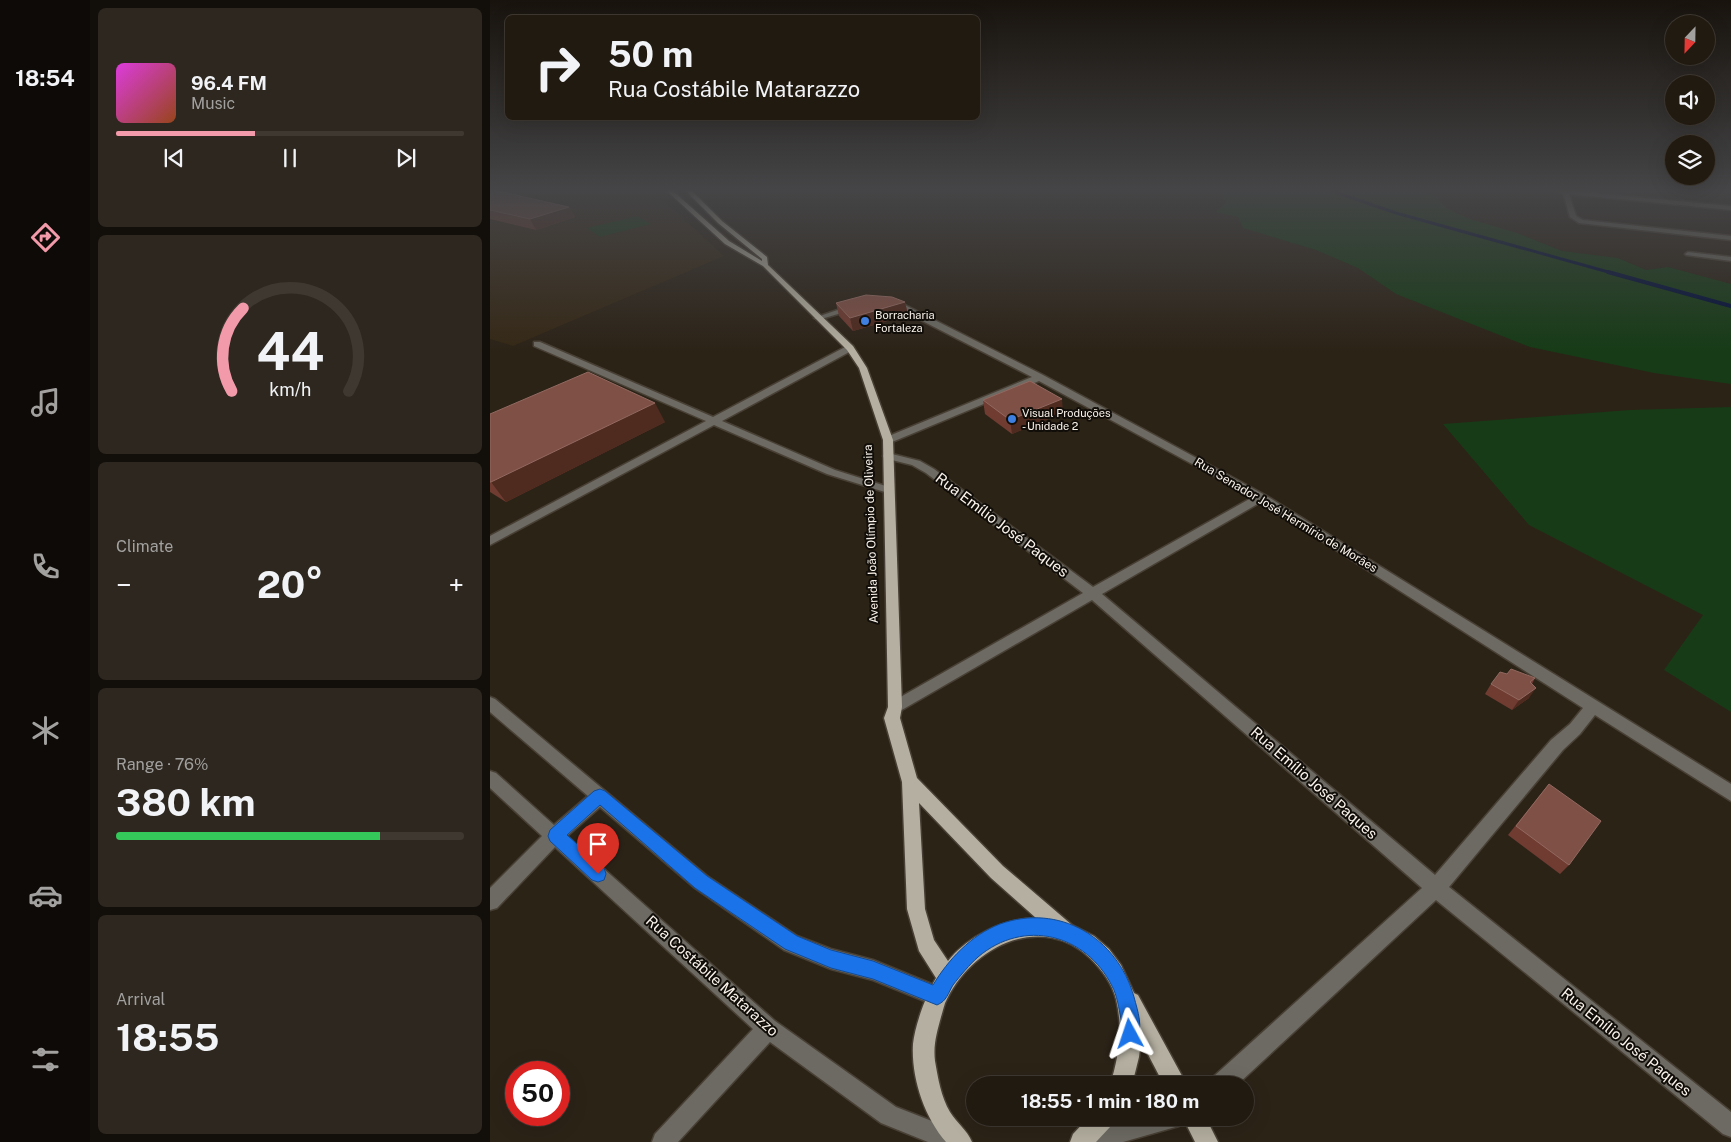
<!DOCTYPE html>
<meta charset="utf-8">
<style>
:root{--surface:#211a11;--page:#2d271f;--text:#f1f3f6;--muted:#a2a19f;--line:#3e3831;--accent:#f39aaa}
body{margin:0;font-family:"Public Sans",sans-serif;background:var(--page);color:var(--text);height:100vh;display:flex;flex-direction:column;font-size:19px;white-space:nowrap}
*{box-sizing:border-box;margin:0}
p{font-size:16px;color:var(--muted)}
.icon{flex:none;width:28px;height:28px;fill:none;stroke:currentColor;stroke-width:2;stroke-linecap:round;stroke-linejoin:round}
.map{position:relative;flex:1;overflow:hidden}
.drawer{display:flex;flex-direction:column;gap:8px;padding:8px;background:#120e09;width:400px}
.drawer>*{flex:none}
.top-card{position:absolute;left:15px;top:15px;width:475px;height:105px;border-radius:8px;box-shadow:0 5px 20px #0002,0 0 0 1px var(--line);background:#211a11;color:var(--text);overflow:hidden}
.needle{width:32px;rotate:202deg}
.tools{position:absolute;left:1175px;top:15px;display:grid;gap:10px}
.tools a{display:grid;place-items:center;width:50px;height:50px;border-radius:50%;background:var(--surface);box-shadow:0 5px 20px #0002,0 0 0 1px var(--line);font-size:25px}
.speed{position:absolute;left:15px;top:1061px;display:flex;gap:10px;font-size:25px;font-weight:700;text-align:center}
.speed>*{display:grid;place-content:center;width:65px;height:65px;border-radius:50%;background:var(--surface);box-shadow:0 5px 20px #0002,0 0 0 1px var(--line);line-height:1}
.speed .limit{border:8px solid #d22;background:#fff;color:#111}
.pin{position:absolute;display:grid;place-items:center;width:42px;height:42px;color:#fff;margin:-51px -21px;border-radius:50% 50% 50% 0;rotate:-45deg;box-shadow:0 0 5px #0007}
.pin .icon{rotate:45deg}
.me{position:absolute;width:55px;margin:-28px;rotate:355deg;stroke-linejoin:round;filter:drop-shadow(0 0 4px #0008)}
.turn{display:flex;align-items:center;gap:18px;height:105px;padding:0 20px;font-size:22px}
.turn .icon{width:65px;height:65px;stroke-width:2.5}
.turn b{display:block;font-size:35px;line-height:42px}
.big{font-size:38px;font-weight:700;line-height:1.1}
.drawer .tile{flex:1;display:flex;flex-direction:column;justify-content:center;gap:8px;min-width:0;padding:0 18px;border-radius:8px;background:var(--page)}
.drawer .dial{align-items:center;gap:0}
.dial svg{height:130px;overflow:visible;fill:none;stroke:var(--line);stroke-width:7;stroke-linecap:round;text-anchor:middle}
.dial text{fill:var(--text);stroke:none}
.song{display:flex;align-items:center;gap:15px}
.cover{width:60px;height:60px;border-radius:8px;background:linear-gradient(135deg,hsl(300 70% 55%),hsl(20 70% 35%))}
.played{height:5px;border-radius:2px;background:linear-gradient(90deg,var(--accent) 40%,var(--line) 40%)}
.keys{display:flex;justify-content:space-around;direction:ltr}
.heat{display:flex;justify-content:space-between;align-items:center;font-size:28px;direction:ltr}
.charge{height:8px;border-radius:4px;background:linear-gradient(90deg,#34c759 76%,var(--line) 0)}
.trip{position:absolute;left:476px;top:1076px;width:288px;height:50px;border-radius:25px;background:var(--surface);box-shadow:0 5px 20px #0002,0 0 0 1px var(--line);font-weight:700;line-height:50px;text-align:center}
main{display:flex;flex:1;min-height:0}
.tab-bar{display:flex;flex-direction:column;width:90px;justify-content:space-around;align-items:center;background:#0d0a07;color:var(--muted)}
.tab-bar .icon{width:35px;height:35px}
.tab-bar .current{color:var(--accent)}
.tab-bar b{font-size:22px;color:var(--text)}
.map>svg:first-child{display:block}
.built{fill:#352816}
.green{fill:#173b17}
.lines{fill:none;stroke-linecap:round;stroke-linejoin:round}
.stream-far1{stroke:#03113b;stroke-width:3}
.stream{stroke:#03113b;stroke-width:4}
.minor-casing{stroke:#494035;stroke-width:3}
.major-casing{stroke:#494035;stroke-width:3}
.minor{fill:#6c6a62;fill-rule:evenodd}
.major{fill:#b4afa0;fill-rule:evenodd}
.wall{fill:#703c32}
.shaded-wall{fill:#4f2a1f}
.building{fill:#7f5046;stroke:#926960}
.route{fill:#1a73e8;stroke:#114b97}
.shop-dot{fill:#3f7fe0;stroke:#110d08;stroke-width:2}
.labels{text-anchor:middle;stroke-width:4;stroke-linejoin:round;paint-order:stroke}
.far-poi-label{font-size:11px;fill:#faf4ec;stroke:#110d08;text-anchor:start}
.street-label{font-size:12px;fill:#faf4ec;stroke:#110d08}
.near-street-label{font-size:15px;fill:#faf4ec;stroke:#110d08}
</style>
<main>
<nav class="tab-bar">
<b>18:54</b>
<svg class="icon current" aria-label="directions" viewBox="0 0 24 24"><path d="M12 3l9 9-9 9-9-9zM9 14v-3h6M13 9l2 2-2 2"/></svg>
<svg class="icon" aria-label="music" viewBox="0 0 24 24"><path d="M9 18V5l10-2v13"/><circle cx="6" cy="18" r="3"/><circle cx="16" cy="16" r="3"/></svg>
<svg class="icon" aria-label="phone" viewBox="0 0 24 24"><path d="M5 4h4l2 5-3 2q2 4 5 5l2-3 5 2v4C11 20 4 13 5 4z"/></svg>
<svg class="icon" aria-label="climate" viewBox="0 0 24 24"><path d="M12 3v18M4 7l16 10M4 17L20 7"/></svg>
<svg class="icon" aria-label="car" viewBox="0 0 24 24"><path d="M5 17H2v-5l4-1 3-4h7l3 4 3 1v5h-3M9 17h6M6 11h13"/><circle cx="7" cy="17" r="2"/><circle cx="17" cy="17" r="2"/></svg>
<svg class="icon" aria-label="filters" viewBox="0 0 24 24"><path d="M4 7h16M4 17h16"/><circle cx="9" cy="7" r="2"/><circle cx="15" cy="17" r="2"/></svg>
</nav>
<section class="drawer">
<div class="tile">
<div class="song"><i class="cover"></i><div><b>96.4 FM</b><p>Music</p></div></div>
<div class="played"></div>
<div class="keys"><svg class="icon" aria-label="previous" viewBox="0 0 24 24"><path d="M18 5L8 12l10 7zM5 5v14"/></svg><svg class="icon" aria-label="pause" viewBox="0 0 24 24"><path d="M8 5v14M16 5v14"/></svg><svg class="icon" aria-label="next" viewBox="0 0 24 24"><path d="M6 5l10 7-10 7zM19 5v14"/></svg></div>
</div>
<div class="tile dial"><svg viewBox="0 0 100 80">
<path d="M14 69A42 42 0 1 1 86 69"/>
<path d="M14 69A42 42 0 0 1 21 18" stroke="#f39aaa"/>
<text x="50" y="56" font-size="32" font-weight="700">44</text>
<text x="50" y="72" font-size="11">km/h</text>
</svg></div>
<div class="tile"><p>Climate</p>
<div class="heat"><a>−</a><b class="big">20°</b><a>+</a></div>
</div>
<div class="tile"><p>Range · 76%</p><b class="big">380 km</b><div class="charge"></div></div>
<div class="tile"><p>Arrival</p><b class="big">18:55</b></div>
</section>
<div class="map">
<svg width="1241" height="1142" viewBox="0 0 1241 1142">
<rect width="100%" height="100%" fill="#2c2317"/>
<path class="built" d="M0 191H163L234 256 23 346 0 339Z"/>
<g class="green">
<path d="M732 191H932L945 196 956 208 977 218 1027 233 1072 251 1128 258 1156 270 1178 267 1241 284V384L1164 373 1040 347 906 294 868 268 826 250 753 228 748 217 726 212 736 203Z"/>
<path d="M147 216 161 224 110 237 97 228Z"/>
<path d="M1241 407V712L1174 670 1213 615 1039 525 953 424 1140 410Z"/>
</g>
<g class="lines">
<path class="stream-far1" d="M842 191 906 213 1122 273"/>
<path class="stream" d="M1118 272 1241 306"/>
<defs>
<g id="minor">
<path d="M1062 191H1080L1241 206V210L1079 194 1086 216 1093 220 1241 236V240L1089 223 1080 217 1073 193Z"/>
<path d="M1198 252 1241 257V261L1196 255 1195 254Z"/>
<path d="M399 302 413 304 553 375 775 495 1241 784V801L1105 715 1090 734 1073 750 959 887 1241 1112V1137L1233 1134 946 900 747 1085H720L723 1077 932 888 602 600 410 711 405 713 400 711 398 707 400 703 593 593 436 473 422 465 394 458 393 456 394 454 398 453 430 461 444 469 603 587 763 497 549 381 402 442H394V438L542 377 407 308 399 306ZM771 502 1093 708 1080 724 1061 740 945 875 612 594Z"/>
<path d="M365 304H368V308L328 320 324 318Z"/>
<path d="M44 342H50L223 417 357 346H363V350L232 421 345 470 402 488 404 490 398 493 337 474 224 425 0 545V536L216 421 44 346Z"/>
<path d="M0 697 5 699 217 876 307 936 341 949 383 960 454 989 457 996 454 1003 447 1006 383 980 341 969 294 950 205 888 110 807 77 836 285 1021 406 1107 475 1134 478 1142H438L391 1123 280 1042 188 1142H162L165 1134 263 1029 65 847 7 908 0 910V888L52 836 0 788V771L6 773 64 825 98 796 0 712Z"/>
<path d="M640 1118H692L689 1126 633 1142H586L589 1132Z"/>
</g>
<g id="major">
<path d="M177 191H183L239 241 272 261V259L228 223 196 191H202L232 221 277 257 278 265 363 346 377 368 403 440 412 707 410 718 427 778 513 866 582 925 604 936 619 949 631 965 644 993 648 995 697 1085H674L651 1041 649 1057 642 1085H620C629 1057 633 1028 626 999 622 983 612 970 600 958 552 912 483 946 457 999 454 1004 453 1011 451 1017 447 1032 443 1045 445 1061 448 1078 451 1097 460 1112 467 1123 477 1130 482 1142H456C434 1117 421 1077 423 1044 425 1025 436 995 446 978L429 951 417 909 412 782 394 718 398 707 393 440 369 368 357 350 273 266 235 244ZM429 803 501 878 546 918C513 919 478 936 458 961L444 940 435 909Z"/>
<path d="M598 1118H624L621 1126 606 1142H580L583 1134Z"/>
<path d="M693 1118H716L728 1142H705Z"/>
</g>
</defs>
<use href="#minor" class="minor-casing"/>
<use href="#major" class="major-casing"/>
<use href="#minor" class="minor"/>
<use href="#major" class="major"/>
</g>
<g class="wall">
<path d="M0 191H10L79 207 85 217 46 230 0 219Z"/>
<path d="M415 302 418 315 363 331 349 316 346 303Z"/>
<path d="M493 400 573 413 522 434 495 414Z"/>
<path d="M0 414 175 422 16 502 0 492Z"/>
<path d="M1017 674 1045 678 1042 684 1039 698 1022 710 995 694 1001 684Z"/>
<path d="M1059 784 1079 865 1070 874 1018 835Z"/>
</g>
<g class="shaded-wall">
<path d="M79 207 85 217 46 230 40 219Z"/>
<path d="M415 302 418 315 363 331 360 318Z"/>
<path d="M572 399 573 413 522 434 520 420Z"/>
<path d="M165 403 175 422 16 502 1 482Z"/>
<path d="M1046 688 1039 698 1022 710 1029 700Z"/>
</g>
<g class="building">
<path d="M0 191H7L79 207 40 219 0 210Z"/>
<path d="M376 295 402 297 415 302 360 318 346 303Z"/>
<path d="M98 372 165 403 1 482H0V414Z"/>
<path d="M540 381 572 399 520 420 493 400Z"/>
<path d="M1021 669 1045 678 1040 682 1046 688 1029 700 1001 684 1010 672 1017 674Z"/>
<path d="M1059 784 1111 821 1079 865 1026 826Z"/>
</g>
<linearGradient id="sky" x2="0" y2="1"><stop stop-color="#18130d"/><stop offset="0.54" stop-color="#454547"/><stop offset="1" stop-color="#454547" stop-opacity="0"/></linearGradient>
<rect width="1241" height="351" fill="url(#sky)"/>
<path class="route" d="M110 789 115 791 217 876 307 936 341 950 383 961 443 985C458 960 481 935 510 924 569 903 627 937 644 997 648 1012 653 1026 647 1041L640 1044 634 1041C630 1033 632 1027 631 1019 629 1009 627 995 622 986 596 934 534 918 488 957 480 964 470 976 463 985 458 993 457 1001 447 1005L383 979 341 968 295 949 205 888 110 805 77 835 114 868 116 874 114 880 108 882 102 880 60 841 58 836 60 830 104 791Z"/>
<g class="shop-dot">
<circle cx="375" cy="321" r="5"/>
<circle cx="522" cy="419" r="5"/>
</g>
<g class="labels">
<g class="far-poi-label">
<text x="385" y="319">Borracharia<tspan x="385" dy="13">Fortaleza</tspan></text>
<text x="532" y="417">Visual Produções<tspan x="532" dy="13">- Unidade 2</tspan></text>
</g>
<g class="street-label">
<text transform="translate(796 515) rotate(31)" y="4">Rua Senador José Hermírio de Morães</text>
<text transform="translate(381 534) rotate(-92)" y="4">Avenida João Olímpio de Oliveira</text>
</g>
<g class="near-street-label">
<text transform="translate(512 525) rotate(37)" y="5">Rua Emílio José Paques</text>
<text transform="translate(824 783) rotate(41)" y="5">Rua Emílio José Paques</text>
<text transform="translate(222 976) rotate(42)" y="5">Rua Costábile Matarazzo</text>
<text transform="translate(1136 1042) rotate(39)" y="5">Rua Emílio José Paques</text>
</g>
</g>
</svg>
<div class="tools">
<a><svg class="needle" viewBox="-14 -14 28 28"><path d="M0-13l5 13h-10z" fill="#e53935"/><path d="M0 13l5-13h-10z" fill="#a2a19f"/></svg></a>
<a><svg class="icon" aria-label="sound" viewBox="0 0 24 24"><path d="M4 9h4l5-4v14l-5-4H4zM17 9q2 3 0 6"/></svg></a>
<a><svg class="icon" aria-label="layers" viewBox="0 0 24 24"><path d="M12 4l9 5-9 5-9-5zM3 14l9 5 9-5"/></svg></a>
</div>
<div class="speed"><div class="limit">50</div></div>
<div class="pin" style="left:108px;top:874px;background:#d93025"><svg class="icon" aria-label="arrive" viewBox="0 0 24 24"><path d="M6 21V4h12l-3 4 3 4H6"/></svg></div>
<svg class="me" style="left:640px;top:1034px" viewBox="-20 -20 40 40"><path d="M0-17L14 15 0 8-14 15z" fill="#1a73e8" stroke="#fff" stroke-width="4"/></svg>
<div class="trip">18:55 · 1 min · 180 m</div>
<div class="top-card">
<div class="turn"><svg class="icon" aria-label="right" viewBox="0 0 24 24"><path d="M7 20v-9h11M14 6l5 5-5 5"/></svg><div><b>50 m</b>Rua Costábile Matarazzo</div></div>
</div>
</div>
</main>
